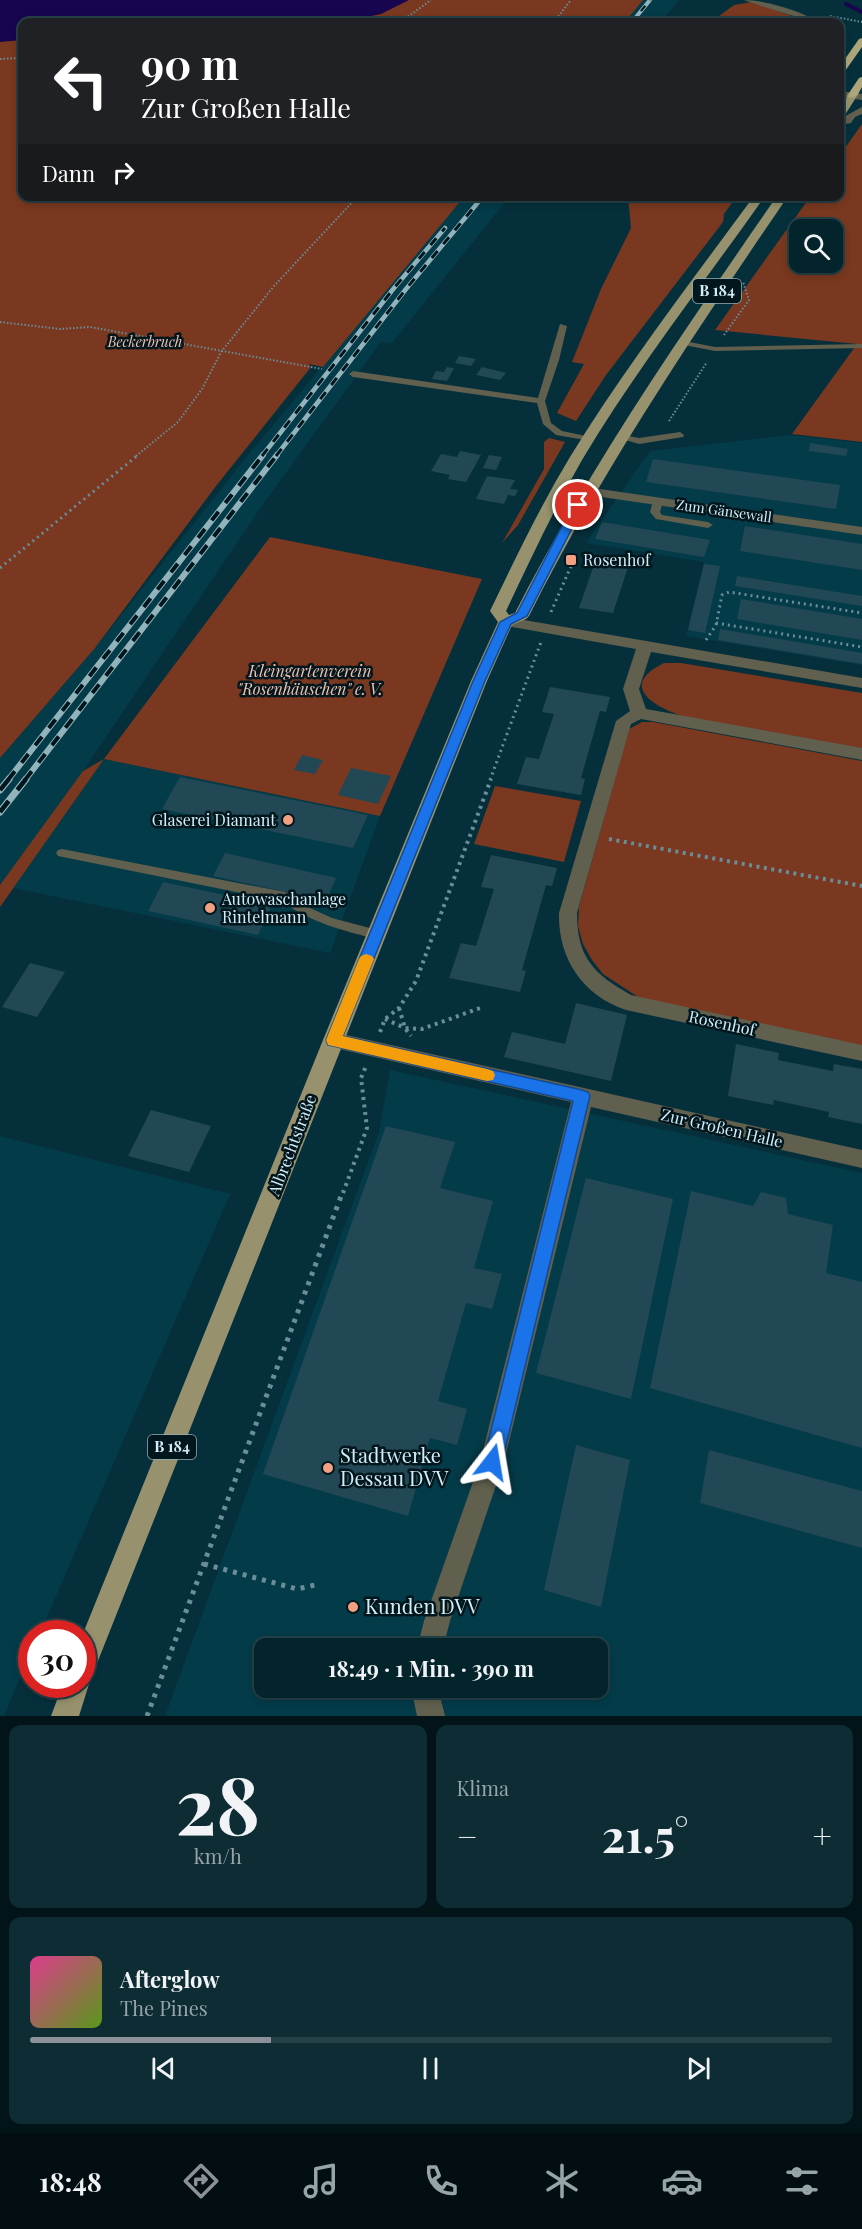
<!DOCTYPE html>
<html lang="de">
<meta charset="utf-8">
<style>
:root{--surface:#04242c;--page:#0d2c34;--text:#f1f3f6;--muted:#97a4a9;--line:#254148;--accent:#8c9099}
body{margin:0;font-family:"Playfair Display",serif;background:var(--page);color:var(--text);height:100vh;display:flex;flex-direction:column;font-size:22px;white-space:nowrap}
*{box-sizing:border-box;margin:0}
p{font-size:20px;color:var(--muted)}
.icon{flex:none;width:33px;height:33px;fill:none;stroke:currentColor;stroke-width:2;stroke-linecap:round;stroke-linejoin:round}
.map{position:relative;height:1716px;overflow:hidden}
.sheet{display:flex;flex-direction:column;gap:9px;padding:9px;background:#021418;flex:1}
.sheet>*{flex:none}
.banner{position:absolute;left:18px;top:18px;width:826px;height:183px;border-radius:12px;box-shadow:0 3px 9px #0003,0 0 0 2px var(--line);background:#202124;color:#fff;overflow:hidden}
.fabs{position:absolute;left:789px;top:219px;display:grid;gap:12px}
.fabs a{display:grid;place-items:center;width:54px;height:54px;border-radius:12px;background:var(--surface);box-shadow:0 3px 9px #0003,0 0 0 2px var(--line);font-size:30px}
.speed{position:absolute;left:18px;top:1620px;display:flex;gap:12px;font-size:30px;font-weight:700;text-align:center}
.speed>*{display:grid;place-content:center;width:78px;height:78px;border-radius:50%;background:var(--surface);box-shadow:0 3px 9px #0003,0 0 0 2px var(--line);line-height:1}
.speed .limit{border:9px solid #d22;background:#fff;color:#111}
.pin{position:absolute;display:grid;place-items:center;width:51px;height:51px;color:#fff;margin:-26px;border:3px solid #fff;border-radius:50%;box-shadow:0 2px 6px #0007}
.me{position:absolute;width:66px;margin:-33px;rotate:14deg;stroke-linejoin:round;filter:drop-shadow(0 0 4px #0008)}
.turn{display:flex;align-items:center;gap:21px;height:126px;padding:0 24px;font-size:27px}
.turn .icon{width:78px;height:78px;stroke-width:2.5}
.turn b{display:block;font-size:42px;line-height:51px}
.then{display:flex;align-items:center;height:57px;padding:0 24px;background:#0003;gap:12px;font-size:22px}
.big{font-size:45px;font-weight:700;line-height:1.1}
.sheet .card{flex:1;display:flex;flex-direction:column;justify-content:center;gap:9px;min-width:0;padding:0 21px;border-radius:12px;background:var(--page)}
.sheet .dial{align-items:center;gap:0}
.dial b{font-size:78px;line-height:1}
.song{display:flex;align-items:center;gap:18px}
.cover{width:72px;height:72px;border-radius:9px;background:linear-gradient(135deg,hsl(330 70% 55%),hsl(90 70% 35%))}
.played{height:6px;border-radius:3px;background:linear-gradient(90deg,var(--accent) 30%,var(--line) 30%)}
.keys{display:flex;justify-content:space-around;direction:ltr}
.heat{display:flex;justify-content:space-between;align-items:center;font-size:33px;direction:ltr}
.sheet .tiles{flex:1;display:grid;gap:9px;grid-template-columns:1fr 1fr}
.card:last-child{grid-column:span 2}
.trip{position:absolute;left:254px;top:1638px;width:354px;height:60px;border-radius:12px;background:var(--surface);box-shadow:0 3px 9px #0003,0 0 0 2px var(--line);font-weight:700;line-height:60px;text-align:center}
.tab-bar{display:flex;height:96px;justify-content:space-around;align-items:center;background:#020e12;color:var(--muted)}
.tab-bar .icon{width:42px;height:42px}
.tab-bar .selected{color:var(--accent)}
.tab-bar b{font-size:27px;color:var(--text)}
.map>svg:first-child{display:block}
.built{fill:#043b49;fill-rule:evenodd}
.green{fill:#79381f;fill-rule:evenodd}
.water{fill:#170550}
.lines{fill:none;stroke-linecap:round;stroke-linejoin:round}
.stream{stroke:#170550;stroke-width:4}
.building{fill:#214854}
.path-far3{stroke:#6b8d97;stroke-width:2;stroke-dasharray:1.5 2;stroke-linecap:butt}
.path-far2{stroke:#6b8d97;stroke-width:3;stroke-dasharray:2 4;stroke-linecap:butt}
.path-far1{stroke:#6b8d97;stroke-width:4;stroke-dasharray:3 4.5;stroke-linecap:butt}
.path{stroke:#6b8d97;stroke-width:5;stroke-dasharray:4 6;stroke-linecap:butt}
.lane{fill:#615f4d;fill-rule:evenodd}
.street{fill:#615f4d;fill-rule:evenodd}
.primary{fill:#97926d;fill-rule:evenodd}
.highway{fill:#aca67a;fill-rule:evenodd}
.rail-far3-casing{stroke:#93b3bc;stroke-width:4}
.rail-far2-casing{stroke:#93b3bc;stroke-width:4.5}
.rail-far1-casing{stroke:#93b3bc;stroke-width:6}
.rail-casing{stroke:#93b3bc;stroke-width:7}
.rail-far3{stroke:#02161d;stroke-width:2;stroke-dasharray:7;stroke-linecap:butt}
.rail-far2{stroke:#02161d;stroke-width:3;stroke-dasharray:9;stroke-linecap:butt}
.rail-far1{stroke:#02161d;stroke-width:4;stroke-dasharray:11;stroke-linecap:butt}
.rail{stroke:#02161d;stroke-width:4.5;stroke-dasharray:14;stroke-linecap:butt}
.route{fill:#1a73e8;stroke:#114b97;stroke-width:1.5}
.slow{fill:#f59e0b}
.poi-dot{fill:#f2a081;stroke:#02161d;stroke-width:2}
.labels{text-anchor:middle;stroke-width:5;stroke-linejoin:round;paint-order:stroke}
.far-park-label{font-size:14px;font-style:italic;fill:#f1c1af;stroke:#02161d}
.far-street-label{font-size:14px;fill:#d3edf6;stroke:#02161d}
.shield{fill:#02161d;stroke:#94acb5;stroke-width:1.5}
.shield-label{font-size:15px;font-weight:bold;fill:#d3edf6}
.poi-label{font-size:16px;fill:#d3edf6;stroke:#02161d;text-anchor:start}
.park-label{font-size:16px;font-style:italic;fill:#f1c1af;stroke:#02161d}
.street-label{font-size:16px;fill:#d3edf6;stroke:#02161d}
.near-poi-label{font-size:20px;fill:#d3edf6;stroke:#02161d;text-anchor:start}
</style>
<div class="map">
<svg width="862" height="1716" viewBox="0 0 862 1716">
<rect width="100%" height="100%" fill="#05303b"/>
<g class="built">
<path d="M625 0H679L661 22H607Z"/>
<path d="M444 197H509L392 343 381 342 261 507 83 771 0 886V758L95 648 252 450 348 336Z"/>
<path d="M790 435 862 443V665L686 636 704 562 586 543 650 451Z"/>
<path d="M104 759 380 816 330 953 13 888Z"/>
<path d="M390 1070 862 1173V1716H165L379 1132ZM264 1648H597V1688H264Z"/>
<path d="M0 1136 230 1194 40 1633 32 1634 31 1652 4 1716H0Z"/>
</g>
<g class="green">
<path d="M0 0H643L625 22H22V196L464 197 323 367 309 364 311 367 216 486 95 648 0 758Z"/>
<path d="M752 2 809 22H711L734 5Z"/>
<path d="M862 124V442L792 434 857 344 715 330 810 197 840 196V155ZM800 230H832V262H800Z"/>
<path d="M628 197H736L724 214 723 222 606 375 576 421 557 413 584 364 572 362 601 289 631 228Z"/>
<path d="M549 438 565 442 518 525 502 543 544 469V442Z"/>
<path d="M270 537 482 579 380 816 104 759 0 907V885L83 771 104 759Z"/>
<path d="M664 663H681L862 693V749L688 718C658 709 615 687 664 663Z"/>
<path d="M642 722H653L862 761V1048L638 997 603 974 592 960 583 944 578 926 579 907 629 729Z"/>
<path d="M495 786 581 801 564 862 474 844Z"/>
</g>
<path class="water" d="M0 0H409L381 14 342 22H22V40L0 42Z"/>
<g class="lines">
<path class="stream" d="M846 4 862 12"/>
</g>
<g class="building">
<path d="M459 356 476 359 471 366 455 363Z"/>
<path d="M447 367 454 368 447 381 432 379 436 371 444 372Z"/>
<path d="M482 367 506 373 500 380 476 375Z"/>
<path d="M810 443 848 449 846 456 809 451Z"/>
<path d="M460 451 481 455 466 482 448 479 450 475 431 471 441 454 457 457Z"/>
<path d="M489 455 502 457 496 470 483 468Z"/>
<path d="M653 459 840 485 836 509 646 482Z"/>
<path d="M487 476 515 480 510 489 518 490 515 496 508 495 504 504 476 499Z"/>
<path d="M602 522 710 540 704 557 595 539Z"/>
<path d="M745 526 862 544V570L740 551Z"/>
<path d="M597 556 630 561 613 613 579 608Z"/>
<path d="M704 564 720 566 705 633 688 630Z"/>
<path d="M737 576 862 596V606L735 586Z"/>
<path d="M741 599 862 619V640L737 619Z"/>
<path d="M720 629 862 653V664L718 640Z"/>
<path d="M550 687 610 697 606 712 600 711 581 778 585 779 581 795 517 784 526 757 539 759 554 714 542 712Z"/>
<path d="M302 755 323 760 315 774 294 770Z"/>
<path d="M351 768 391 776 378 804 338 795Z"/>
<path d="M180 777 368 815 353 848 162 809Z"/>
<path d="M225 853 336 878 326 901 213 876Z"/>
<path d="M491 855 557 868 552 886 546 885 522 970 526 971 520 992 449 978 461 943 476 946 494 889 481 887Z"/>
<path d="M163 882 272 905 258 935 148 911Z"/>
<path d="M30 963 65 972 37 1017 2 1007Z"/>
<path d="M576 1003 627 1015 611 1081 504 1057 512 1032 565 1044Z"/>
<path d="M736 1044 779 1053 778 1060 833 1071 834 1064 862 1069V1124L828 1117 829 1112 774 1100 773 1105 728 1096Z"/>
<path d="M151 1110 211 1126 189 1172 128 1156Z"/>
<path d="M386 1126 455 1142 440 1188 493 1201 474 1268 502 1274 492 1309 466 1303 438 1401 467 1409 457 1445 430 1438 408 1516 263 1474Z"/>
<path d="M586 1178 673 1199 631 1399 536 1373Z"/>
<path d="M691 1191 753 1206 761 1192 786 1198 788 1214 833 1225 826 1273 862 1282V1448L650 1388Z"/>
<path d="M576 1445 630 1460 601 1607 544 1590Z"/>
<path d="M709 1450 862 1491V1548L700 1503Z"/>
</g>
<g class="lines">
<g class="path-far3">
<path d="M830 16 862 22"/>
<path d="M384 22 409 16 431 0"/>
<path d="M554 22 571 0"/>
<path d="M0 59 22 58"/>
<path d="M0 322 60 329 90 327 322 369"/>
<path d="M724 335 749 300 743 282"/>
<path d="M669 421 707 362"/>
<path d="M136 456 178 422 202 389 221 352 274 286 358 196"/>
</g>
<g class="path-far2">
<path d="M0 568 138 455"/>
<path d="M551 612 572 564"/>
<path d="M716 623 862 647"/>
<path d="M706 640 716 625 722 595 729 592 862 613"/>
<path d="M490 780 541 642"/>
</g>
<g class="path-far1">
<path d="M609 839 862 886"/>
<path d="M399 1008 405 1028 411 1036"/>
<path d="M385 1019 405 1028 422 1029 483 1007"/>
<path d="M380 1032 385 1019 399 1008 416 981 491 779"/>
<path d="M343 1193 367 1128 361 1078 366 1066"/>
</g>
<g class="path">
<path d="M204 1564 297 1589 315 1585"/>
<path d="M147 1716 343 1191"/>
</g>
<g class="lane">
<path d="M744 0C765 0 801 11 819 22 814 23 751 3 744 0Z"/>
<path d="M560 324 567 326 559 360 545 401 551 423 562 431 591 437V441L556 435 543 424 537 403 353 377 349 374 353 371 538 398Z"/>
<path d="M679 340 715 347 862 344V348L715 351 679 344Z"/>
<path d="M680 432 684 435 683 437 639 444 615 437 619 434 639 438Z"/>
<path d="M658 498 663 501 660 512 662 515 708 522 713 525 708 528 656 519 650 512 653 501Z"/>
<path d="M62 849 285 892 310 908 332 918 381 931 383 934 381 937 377 939C343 931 310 922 281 901L58 856 56 853 58 850Z"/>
</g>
<g class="street">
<path d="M840 91 862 94V100L840 97Z"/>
<path d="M862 107V114L855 117 851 123 840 125V119Z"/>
<path d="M586 487 862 527V535L581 494 579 491 581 488Z"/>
<path d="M506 617 862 678V688L651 652 639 689 646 709 862 748V760L641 719 631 724 577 913C577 958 594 974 631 995L862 1045V1061L626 1010C582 995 558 958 559 913L616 721 630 711 623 689 636 649 501 625 498 622 501 619Z"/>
<path d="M333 1032 862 1150V1168L591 1107 504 1462 450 1621 443 1648H417L424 1621 480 1462 571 1102 326 1046 323 1040 326 1034Z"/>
<path d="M411 1688H438L445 1716H417Z"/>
</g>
<g class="primary">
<path d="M849 94 857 96 843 118 840 119V108Z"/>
<path d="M754 196H765C703 284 637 368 582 460 554 509 530 560 506 611L509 615 515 613C590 466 683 332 777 196H788C695 333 603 468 529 616L526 619 512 625 487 681 90 1681 79 1716H51L63 1684H82V1636L323 1040 471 681 498 622 490 611C515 559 540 507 570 457 626 366 691 282 754 196Z"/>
</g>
<g class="highway">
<path d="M862 38V47L843 74 840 75V66L859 39Z"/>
<path d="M862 77V87L857 96 849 98 847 96 859 78Z"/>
</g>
<defs>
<g id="rail-far3">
<path d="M632 22 650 0"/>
<path d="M479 201 483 196"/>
</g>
<g id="rail-far2">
<path d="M262 456 394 288 445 228"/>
<path d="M276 456 406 289 480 200"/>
</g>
<g id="rail-far1">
<path d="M8 780 263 455"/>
<path d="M25 780 277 455"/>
</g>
<g id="rail">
<path d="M0 790 9 779"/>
<path d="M0 812 26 779"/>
</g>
</defs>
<use href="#rail-far3" class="rail-far3-casing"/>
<use href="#rail-far2" class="rail-far2-casing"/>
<use href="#rail-far1" class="rail-far1-casing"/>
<use href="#rail" class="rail-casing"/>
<use href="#rail-far3" class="rail-far3"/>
<use href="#rail-far2" class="rail-far2"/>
<use href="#rail-far1" class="rail-far1"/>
<use href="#rail" class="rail"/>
</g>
<path class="route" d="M578 501 584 505 527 616 511 624 485 681 343 1036 582 1090 588 1092 590 1096 502 1462 499 1468 492 1471 485 1468 483 1462 573 1101 333 1046 328 1045 326 1040 473 681 500 622 517 613 573 505Z"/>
<path class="slow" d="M366 954 372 956 374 959 343 1036 487 1069 493 1071 495 1075 493 1080 487 1081 328 1045 326 1040 359 959 361 956Z"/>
<g class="poi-dot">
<rect x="565" y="554" width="12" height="12" rx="3"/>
<circle cx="288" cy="820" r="6"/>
<circle cx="210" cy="908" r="6"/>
<circle cx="328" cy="1468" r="6"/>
<circle cx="353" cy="1607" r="6"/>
</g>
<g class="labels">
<g class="far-park-label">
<text x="145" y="347">Beckerbruch</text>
</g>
<g class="far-street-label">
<text transform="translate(724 511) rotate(8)" y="5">Zum Gänsewall</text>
</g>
<g class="shield">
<rect x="693" y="279" width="48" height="24" rx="4.5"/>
<rect x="148" y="1435" width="48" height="24" rx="4.5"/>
</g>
<g class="shield-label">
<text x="717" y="296">B 184</text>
<text x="172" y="1452">B 184</text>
</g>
<g class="poi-label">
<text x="583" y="566">Rosenhof</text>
<text x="276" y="826" text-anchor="end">Glaserei Diamant</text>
<text x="222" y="905">Autowaschanlage<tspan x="222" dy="18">Rintelmann</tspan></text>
</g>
<g class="park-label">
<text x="310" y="677">Kleingartenverein<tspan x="310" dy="18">"Rosenhäuschen" e. V.</tspan></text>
</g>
<g class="street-label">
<text transform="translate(722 1023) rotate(12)" y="6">Rosenhof</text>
<text transform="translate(722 1128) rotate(13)" y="6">Zur Großen Halle</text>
<text transform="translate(292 1145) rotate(-69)" y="6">Albrechtstraße</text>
</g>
<g class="near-poi-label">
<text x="340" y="1463">Stadtwerke<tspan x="340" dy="23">Dessau DVV</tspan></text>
<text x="365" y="1614">Kunden DVV</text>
</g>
</g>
</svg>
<div class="fabs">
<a><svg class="icon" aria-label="search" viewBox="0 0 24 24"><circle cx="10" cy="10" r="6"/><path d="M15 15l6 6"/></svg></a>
</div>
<div class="speed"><div class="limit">30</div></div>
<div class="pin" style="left:578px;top:505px;background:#d93025"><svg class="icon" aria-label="arrive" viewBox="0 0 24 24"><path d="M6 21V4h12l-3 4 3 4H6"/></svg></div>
<svg class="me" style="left:492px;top:1462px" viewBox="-20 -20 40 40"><path d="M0-17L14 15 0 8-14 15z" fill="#1a73e8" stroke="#fff" stroke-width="4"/></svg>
<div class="trip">18:49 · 1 Min. · 390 m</div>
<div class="banner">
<div class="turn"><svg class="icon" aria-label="left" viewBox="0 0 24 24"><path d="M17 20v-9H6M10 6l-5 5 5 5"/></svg><div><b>90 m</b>Zur Großen Halle</div></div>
<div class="then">Dann<svg class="icon" aria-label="right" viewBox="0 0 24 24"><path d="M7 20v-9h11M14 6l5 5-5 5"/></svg></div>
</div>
</div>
<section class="sheet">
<div class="tiles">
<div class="card dial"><b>28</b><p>km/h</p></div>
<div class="card"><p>Klima</p>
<div class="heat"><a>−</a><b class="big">21.5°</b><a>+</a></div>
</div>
<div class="card">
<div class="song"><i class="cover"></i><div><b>Afterglow</b><p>The Pines</p></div></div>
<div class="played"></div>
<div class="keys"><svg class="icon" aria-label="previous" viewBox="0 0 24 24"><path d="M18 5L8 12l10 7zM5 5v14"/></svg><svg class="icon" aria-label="pause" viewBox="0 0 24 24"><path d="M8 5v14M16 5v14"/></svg><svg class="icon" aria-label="next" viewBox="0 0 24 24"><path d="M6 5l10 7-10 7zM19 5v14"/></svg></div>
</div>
</div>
</section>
<nav class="tab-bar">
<b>18:48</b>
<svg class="icon selected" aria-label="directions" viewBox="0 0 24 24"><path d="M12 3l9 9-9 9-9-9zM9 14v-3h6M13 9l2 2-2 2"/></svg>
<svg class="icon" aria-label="music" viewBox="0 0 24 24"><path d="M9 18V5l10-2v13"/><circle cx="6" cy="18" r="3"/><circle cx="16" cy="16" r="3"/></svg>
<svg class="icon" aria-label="phone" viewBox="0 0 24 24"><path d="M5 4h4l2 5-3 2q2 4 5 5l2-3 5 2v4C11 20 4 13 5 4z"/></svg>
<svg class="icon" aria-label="climate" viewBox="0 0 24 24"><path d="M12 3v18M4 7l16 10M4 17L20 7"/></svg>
<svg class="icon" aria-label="car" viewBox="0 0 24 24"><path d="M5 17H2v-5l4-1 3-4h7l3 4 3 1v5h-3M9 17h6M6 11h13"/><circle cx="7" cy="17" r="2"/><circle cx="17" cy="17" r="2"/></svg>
<svg class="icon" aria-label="filters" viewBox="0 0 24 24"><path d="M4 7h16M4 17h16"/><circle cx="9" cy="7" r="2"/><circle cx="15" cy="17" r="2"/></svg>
</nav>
